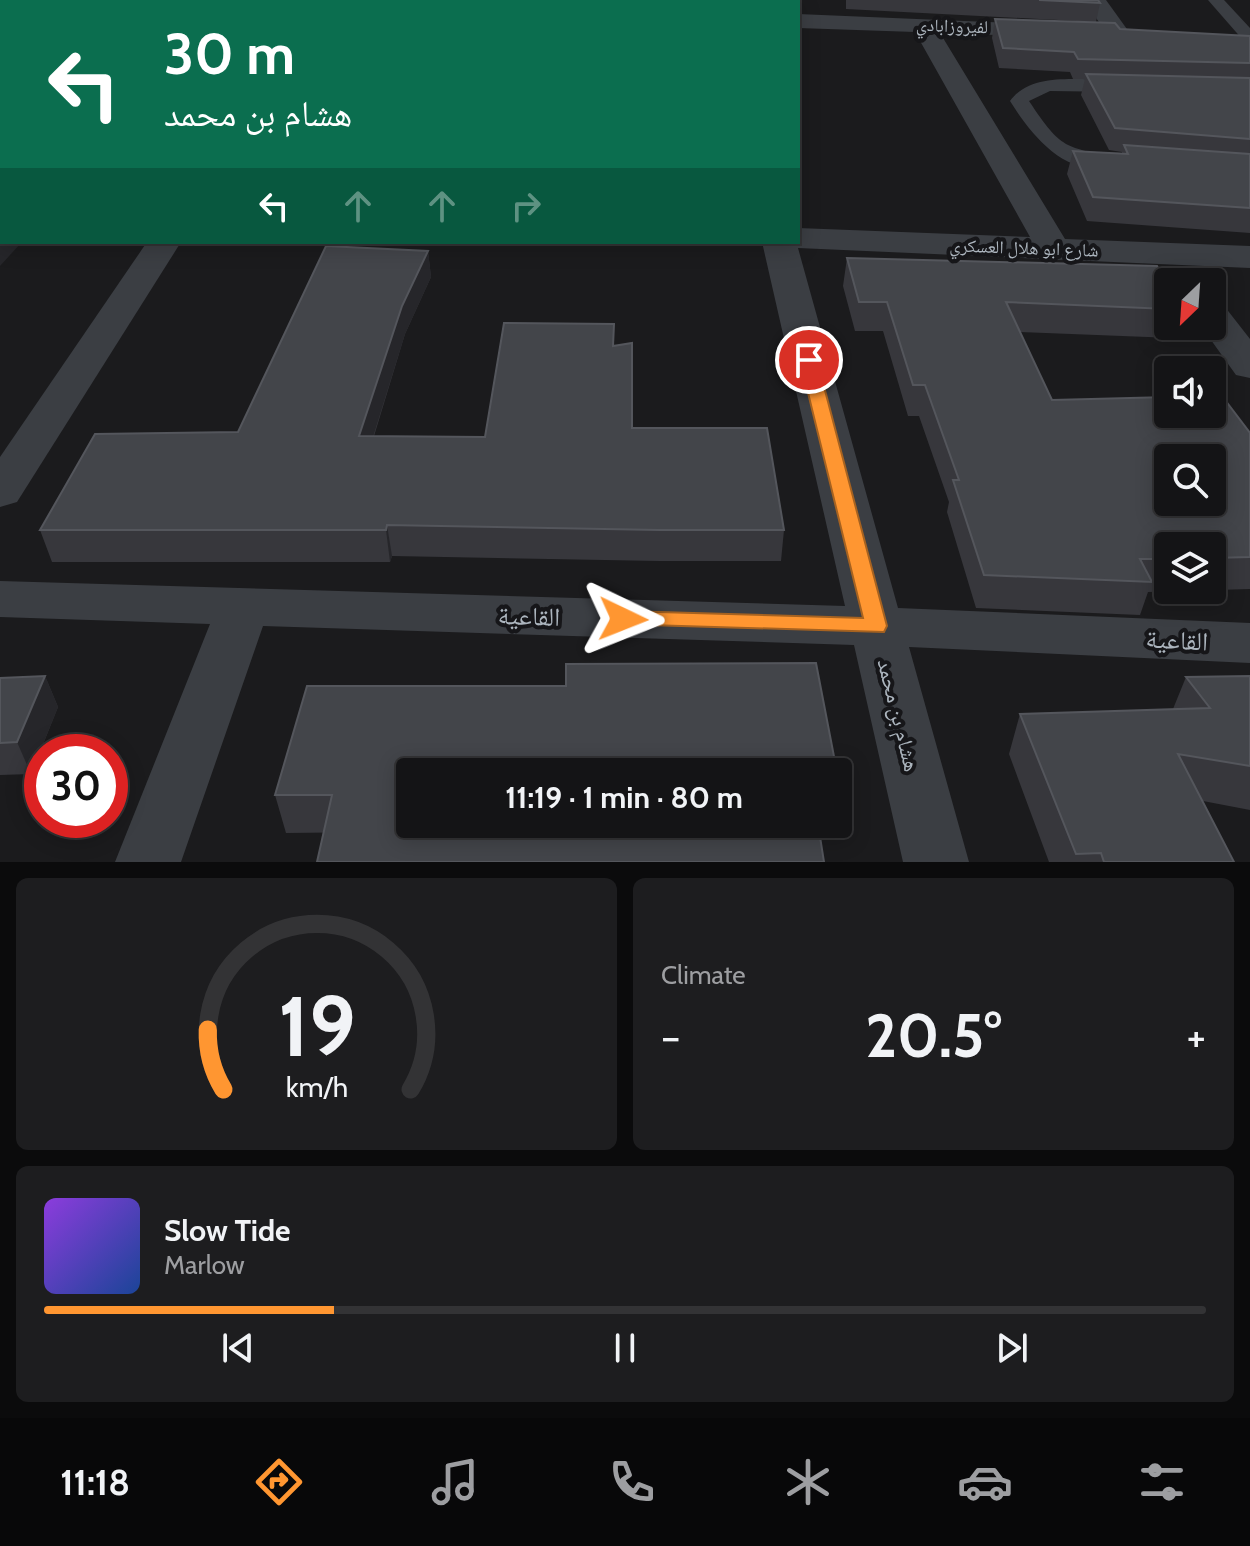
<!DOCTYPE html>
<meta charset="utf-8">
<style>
:root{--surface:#141416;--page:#1d1d1f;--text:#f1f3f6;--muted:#9d9ea1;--line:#333335;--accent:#ff9631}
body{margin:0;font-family:Cabin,"Noto Naskh Arabic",sans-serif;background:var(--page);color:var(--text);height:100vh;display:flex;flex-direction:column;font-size:30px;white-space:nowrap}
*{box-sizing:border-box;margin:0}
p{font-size:26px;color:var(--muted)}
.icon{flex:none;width:44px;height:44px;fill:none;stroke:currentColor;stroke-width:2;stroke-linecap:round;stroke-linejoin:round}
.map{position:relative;height:862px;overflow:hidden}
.details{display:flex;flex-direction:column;gap:16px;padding:16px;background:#0b0b0c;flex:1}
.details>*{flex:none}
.hud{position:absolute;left:0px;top:0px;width:800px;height:244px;box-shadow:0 4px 20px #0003,0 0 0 2px var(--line);background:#0b6e4f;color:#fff;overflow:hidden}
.needle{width:52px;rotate:205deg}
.fabs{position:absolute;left:1154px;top:268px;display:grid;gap:16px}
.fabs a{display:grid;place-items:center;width:72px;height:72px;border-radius:8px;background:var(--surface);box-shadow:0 4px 20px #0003,0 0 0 2px var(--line);font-size:40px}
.speed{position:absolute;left:24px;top:734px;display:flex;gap:16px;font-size:40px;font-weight:700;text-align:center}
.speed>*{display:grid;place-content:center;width:104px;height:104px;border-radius:50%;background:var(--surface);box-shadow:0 4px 20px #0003,0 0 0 2px var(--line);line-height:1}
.speed .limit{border:12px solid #d22;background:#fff;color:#111}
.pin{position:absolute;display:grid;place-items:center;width:68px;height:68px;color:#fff;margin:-34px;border:4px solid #fff;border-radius:50%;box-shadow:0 2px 8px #0007}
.me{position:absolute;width:88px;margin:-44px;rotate:92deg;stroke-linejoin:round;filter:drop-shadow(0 0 6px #0008)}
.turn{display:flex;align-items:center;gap:28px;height:168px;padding:0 32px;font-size:36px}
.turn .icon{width:104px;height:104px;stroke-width:2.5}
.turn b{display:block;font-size:56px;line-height:68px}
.lanes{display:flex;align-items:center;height:76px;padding:0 32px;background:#0003;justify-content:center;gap:40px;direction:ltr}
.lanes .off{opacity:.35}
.big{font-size:60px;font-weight:700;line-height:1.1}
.details .tile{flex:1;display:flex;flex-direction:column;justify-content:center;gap:12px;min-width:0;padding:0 28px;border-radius:12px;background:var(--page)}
.details .dial{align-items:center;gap:0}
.dial svg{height:208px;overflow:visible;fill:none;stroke:var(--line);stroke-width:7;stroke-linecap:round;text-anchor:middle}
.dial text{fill:var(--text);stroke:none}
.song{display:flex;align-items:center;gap:24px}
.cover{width:96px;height:96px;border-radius:12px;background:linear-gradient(135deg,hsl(270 70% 55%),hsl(220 70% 35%))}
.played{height:8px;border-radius:4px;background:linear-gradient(90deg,var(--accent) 25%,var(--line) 25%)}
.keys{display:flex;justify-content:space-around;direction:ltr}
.heat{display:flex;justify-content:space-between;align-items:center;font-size:44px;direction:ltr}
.details .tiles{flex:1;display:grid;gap:16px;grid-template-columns:1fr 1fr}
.tile:last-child{grid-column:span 2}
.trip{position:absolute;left:396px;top:758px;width:456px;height:80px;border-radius:8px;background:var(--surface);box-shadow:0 4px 20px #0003,0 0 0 2px var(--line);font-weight:700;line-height:80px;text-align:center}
.tab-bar{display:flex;height:128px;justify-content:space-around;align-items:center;background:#080809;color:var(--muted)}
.tab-bar .icon{width:56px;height:56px}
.tab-bar .current{color:var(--accent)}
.tab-bar b{font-size:36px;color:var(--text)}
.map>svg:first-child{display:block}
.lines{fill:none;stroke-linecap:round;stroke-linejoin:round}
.lane{fill:#3b3e43;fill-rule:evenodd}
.street{fill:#3b3e43;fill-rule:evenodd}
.secondary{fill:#494d53;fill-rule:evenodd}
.wall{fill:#37373c;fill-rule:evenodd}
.shaded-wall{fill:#26262a}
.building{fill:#43454a;stroke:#54565c;stroke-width:2;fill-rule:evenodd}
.route{fill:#ff9631;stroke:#a66220;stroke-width:2}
.labels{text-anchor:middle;stroke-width:8;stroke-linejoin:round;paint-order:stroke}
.far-street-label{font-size:18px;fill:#acb5be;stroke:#161619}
.street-label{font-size:22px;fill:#acb5be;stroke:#161619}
.near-street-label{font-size:26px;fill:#acb5be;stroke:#161619}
</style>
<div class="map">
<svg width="1250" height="862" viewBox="0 0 1250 862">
<rect width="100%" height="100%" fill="#1b1b1d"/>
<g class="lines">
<g class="lane">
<path d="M1208 0H1224L1250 28V42L1243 40Z"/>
<path d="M1083 79 1124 82 1133 87 1124 92 1050 91 1029 101C1063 152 1064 145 1119 159L1122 163 1119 167C1068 180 1034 139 1010 101 1027 78 1057 79 1083 79Z"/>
</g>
<g class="street">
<path d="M432 0H456L431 2Z"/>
<path d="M1084 0H1106L1129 32 1125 37H1109Z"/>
<path d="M798 14 1060 25 1064 30 1060 35 1052 37 940 33 1065 239 1250 246V268L798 248 898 608 1250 623V663L909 647 969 862H903L854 645 263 626 181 862H115L210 624 0 617V581L845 606 762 242H798V228L1030 237 915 32 798 28Z"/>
<path d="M147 242H181L17 502 0 507V457Z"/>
<path d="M1212 304 1225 307 1250 339V378L1236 375 1201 326H1212Z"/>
</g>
<path class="secondary" d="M33 0H57L32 2Z"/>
</g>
<g class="wall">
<path d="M846 0H1098L1100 3 1096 22 846 9Z"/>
<path d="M995 19 1120 29 1250 36V233L1087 221 1067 174 1073 151 1122 153V152L1109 150 1081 95 1085 79H1073L1070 72 999 68 992 38Z"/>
<path d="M428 251 431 277 405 334 374 436 485 437 614 324V346L632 428 784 530 781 561H659L392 556 390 562H52L40 530 238 432Z"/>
<path d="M847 258 1168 286V326H1176L1173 338 1020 332 1052 400 1250 433V589L1148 592 1140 615 976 608 947 512 949 502 919 416H908L883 331H855L843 286ZM1168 546H1212V590H1168Z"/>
<path d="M816 663 410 824H834V827L286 833 275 795 566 686Z"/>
<path d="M45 676 58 707 31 774 0 775V678Z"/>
<path d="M1250 676V810L1203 801 1234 862H1049L1009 754 1020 714 1173 709 1186 677Z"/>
</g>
<g class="shaded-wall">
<path d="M169 0H207L205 2H166Z"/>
<path d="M2 145V192L0 194V147Z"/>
<path d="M2 213V242L21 243 0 266V215Z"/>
<path d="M428 251 431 277 405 334 364 466 359 436 402 306Z"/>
<path d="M387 525 392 556 390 562 386 530Z"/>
<path d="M45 676 58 707 31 774 17 742Z"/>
</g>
<g class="building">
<path d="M53 0H169L166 2H50Z"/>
<path d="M272 0H365L364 2H270Z"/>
<path d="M471 0H712V2H470Z"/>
<path d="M1039 0H1098L1100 3Z"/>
<path d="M995 19 1115 23 1120 29 1250 36V63L1078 59 1074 52 1003 48Z"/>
<path d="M2 33V145L0 147V35Z"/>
<path d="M1086 74 1250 78V139L1115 128Z"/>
<path d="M1124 145 1250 154V208L1093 197 1073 151 1128 154Z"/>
<path d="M326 246 428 251 402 306 359 436 485 437 504 323 614 324 613 346 632 343V428H767L784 530H659L387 525 386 530H40L95 434 238 432Z"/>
<path d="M847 258 1157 266 1168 286V309L1006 302 1052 400 1168 397V414H1212V396H1222L1250 433V557L1212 558V546H1168V559H1140L1152 582 984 575 953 480H959L925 385H913L887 302H859ZM1168 458H1212V502H1168Z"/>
<path d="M816 663 837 772H410V824H818L824 862H317L332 795H275L307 686H566V664Z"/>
<path d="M45 676 17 742 0 743V678Z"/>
<path d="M1250 676V766L1178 754 1234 862H1104L1101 853 1076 854 1020 714 1210 708 1186 677Z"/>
</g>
<path class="route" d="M809 355 817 360 887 626 884 632 615 624 612 619 623 611 863 618 800 360Z"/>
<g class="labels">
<g class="far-street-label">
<text transform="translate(952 26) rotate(2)" y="6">لفيروزابادي</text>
<text transform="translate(1024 248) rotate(2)" y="6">شارع ابو هلال العسكري</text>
</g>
<g class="street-label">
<text transform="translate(899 715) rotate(76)" y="8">هشام بن محمد</text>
</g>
<g class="near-street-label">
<text transform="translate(529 616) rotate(2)" y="9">القاعية</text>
<text transform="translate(1177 640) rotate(3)" y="9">القاعية</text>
</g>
</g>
</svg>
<div class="fabs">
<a><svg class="needle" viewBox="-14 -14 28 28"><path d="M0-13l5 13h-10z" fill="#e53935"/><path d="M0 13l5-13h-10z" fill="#9d9ea1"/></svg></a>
<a><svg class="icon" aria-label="sound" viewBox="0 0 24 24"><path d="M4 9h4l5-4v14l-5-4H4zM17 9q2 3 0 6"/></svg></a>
<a><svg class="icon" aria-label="search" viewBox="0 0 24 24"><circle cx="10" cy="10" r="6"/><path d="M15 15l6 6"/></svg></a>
<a><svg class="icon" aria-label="layers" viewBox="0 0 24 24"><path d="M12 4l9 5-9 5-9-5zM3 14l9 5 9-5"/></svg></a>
</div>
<div class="speed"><div class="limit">30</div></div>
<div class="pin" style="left:809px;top:360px;background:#d93025"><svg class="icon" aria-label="arrive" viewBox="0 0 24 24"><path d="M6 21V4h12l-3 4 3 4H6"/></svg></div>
<svg class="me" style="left:623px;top:619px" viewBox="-20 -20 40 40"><path d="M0-17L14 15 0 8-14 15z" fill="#ff9631" stroke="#fff" stroke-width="4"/></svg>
<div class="trip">11:19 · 1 min · 80 m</div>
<div class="hud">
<div class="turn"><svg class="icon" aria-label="left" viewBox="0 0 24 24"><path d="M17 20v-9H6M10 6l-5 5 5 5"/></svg><div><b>30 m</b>هشام بن محمد</div></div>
<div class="lanes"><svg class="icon" aria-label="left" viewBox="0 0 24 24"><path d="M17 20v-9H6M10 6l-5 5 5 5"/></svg><svg class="icon off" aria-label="ahead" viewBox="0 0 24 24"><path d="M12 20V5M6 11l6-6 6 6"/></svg><svg class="icon off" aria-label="ahead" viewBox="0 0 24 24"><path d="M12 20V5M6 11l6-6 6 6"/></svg><svg class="icon off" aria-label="right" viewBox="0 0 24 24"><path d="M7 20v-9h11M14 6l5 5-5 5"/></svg></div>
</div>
</div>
<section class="details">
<div class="tiles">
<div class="tile dial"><svg viewBox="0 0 100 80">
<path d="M14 69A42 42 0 1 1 86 69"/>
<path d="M14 69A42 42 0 0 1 8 46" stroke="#ff9631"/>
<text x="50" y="56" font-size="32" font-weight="700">19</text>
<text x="50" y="72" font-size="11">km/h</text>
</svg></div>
<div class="tile"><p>Climate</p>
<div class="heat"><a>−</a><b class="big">20.5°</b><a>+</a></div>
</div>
<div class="tile">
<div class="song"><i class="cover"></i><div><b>Slow Tide</b><p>Marlow</p></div></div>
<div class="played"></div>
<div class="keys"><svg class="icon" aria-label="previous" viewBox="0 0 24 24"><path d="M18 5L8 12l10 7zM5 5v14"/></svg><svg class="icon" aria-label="pause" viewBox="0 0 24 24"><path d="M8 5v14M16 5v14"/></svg><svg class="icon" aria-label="next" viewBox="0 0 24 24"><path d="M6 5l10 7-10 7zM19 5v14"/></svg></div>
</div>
</div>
</section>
<nav class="tab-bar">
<b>11:18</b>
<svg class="icon current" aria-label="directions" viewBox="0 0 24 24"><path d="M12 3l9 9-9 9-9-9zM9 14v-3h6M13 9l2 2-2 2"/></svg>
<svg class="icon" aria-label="music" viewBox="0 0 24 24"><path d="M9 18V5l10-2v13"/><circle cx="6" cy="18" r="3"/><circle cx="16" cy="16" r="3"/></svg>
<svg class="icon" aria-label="phone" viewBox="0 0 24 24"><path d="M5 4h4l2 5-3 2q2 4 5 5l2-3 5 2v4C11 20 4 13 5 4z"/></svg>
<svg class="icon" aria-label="climate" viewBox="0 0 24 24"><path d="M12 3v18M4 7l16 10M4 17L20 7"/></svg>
<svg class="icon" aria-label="car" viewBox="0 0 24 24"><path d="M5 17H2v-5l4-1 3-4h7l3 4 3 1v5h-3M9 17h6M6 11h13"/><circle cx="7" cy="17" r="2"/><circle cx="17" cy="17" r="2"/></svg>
<svg class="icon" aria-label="filters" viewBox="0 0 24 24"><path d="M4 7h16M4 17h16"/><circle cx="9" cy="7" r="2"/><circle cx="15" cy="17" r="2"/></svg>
</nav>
